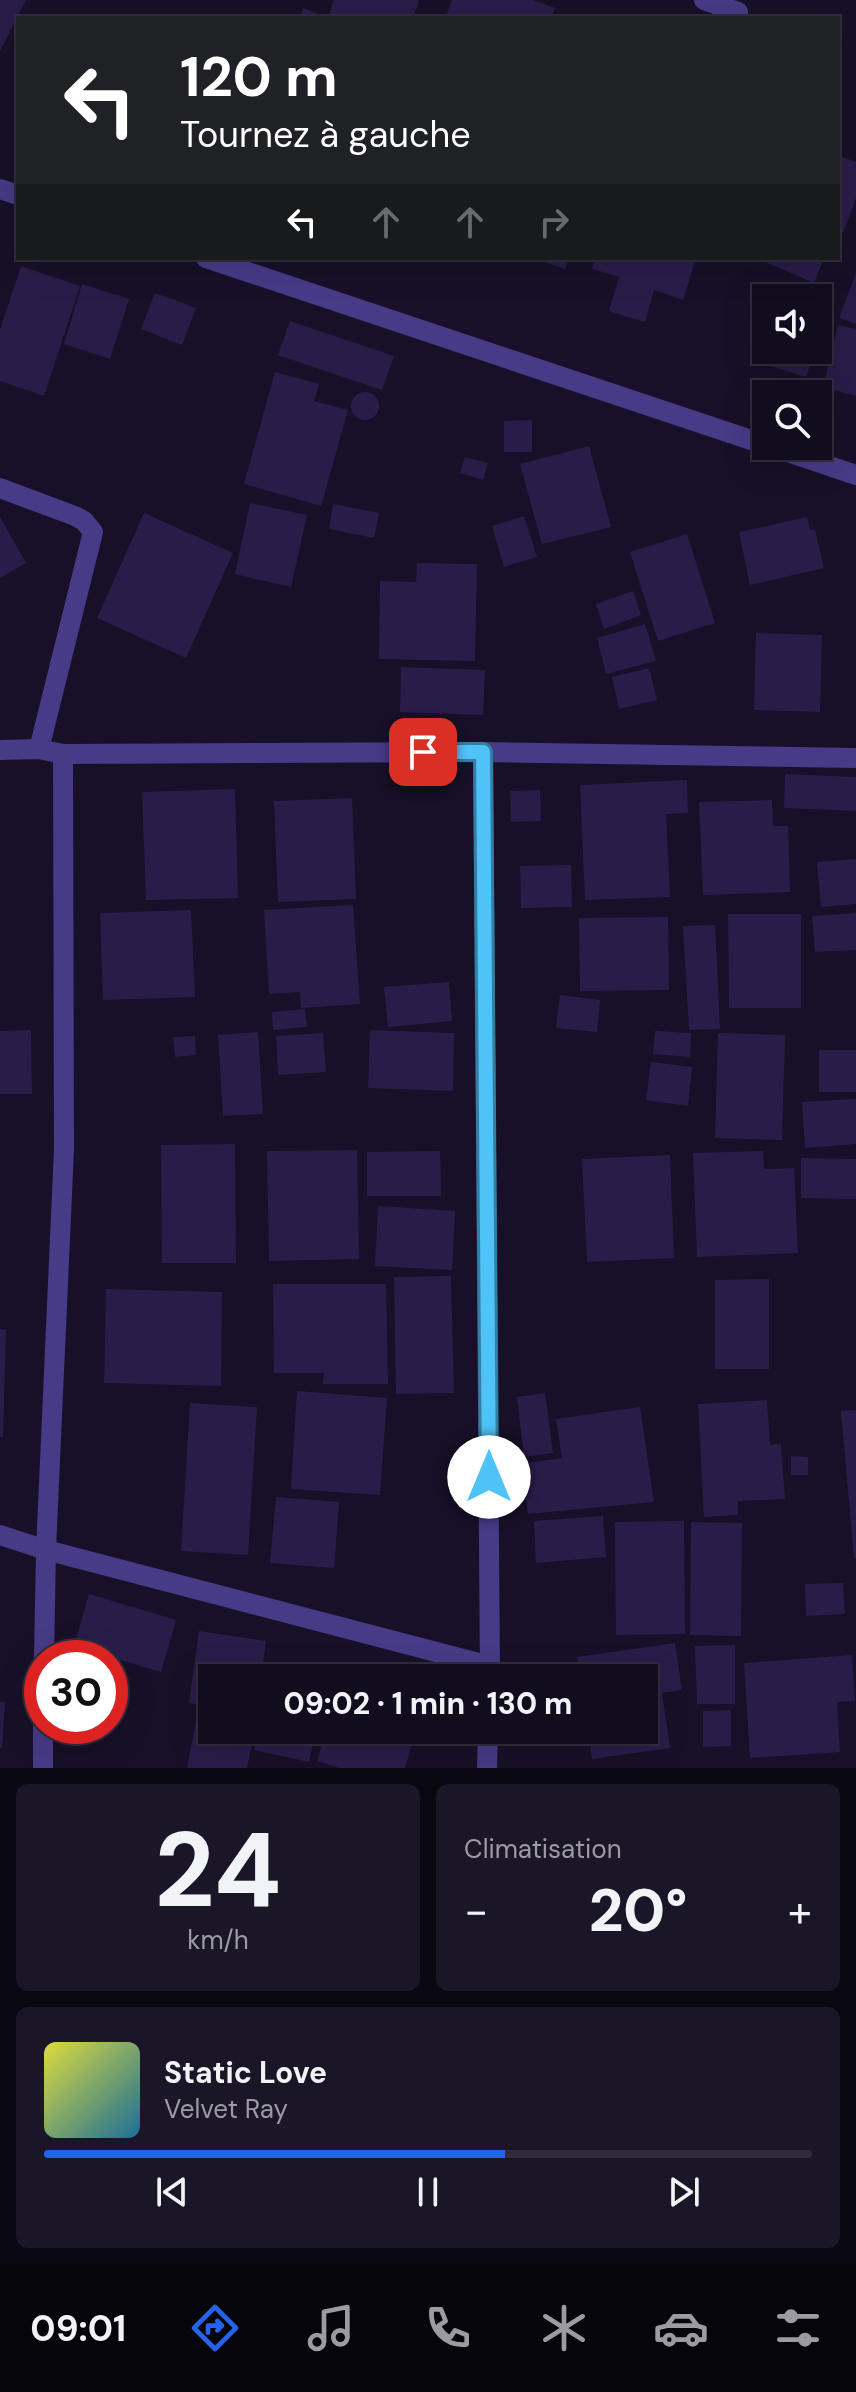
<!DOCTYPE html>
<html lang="fr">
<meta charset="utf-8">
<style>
:root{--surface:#110c1e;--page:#1a1527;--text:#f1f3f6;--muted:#9c9ba4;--line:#302c3c;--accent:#2563eb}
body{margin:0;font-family:"DM Sans",sans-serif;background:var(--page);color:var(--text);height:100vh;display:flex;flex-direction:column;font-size:30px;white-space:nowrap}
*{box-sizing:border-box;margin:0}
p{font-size:26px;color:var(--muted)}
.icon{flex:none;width:44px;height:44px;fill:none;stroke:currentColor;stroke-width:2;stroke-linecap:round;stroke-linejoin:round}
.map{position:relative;height:1768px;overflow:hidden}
.details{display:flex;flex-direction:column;gap:16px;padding:16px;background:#090710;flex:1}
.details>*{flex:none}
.banner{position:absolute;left:16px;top:16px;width:824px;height:244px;border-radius:0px;box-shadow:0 8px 32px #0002,0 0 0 2px var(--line);background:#202124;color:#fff;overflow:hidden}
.controls{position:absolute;left:752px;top:284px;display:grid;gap:16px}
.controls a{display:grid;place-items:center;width:80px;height:80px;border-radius:0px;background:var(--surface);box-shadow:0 8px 32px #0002,0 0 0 2px var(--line);font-size:40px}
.speed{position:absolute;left:24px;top:1640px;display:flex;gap:16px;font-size:40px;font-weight:700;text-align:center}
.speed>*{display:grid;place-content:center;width:104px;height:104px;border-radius:50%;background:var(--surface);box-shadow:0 8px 32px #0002,0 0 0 2px var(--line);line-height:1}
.speed .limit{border:12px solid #d22;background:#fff;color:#111}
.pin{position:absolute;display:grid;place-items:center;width:68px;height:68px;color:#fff;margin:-34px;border-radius:16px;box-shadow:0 4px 12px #0006}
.me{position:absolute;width:88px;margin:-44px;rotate:0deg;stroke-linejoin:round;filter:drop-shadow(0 0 6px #0008)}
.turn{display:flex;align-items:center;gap:28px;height:168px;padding:0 32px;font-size:36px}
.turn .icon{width:104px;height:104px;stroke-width:2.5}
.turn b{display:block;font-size:56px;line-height:68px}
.lanes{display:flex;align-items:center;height:76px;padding:0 32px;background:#0003;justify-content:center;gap:40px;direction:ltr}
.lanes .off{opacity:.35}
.big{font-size:60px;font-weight:800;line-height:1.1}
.details .widget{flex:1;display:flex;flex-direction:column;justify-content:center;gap:12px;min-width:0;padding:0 28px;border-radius:12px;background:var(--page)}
.details .dial{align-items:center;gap:0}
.dial b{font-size:104px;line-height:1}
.song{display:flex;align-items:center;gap:24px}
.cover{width:96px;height:96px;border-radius:12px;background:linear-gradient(135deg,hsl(60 70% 55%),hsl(200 70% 35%))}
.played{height:8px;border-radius:4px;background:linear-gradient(90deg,var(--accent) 60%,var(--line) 60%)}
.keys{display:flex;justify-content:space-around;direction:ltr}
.heat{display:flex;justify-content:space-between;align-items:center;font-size:44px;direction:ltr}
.details .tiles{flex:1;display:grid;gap:16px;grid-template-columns:1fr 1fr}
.widget:last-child{grid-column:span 2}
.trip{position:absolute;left:198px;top:1664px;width:460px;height:80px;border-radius:0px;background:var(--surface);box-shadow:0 8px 32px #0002,0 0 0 2px var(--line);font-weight:800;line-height:80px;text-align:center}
.menu{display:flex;height:128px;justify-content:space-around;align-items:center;background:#07050c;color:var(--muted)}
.menu .icon{width:56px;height:56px}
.menu .on{color:var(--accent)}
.menu b{font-size:36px;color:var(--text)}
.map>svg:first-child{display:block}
.building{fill:#2a1c49}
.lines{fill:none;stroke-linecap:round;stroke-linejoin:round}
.minor{stroke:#473a87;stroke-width:20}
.route-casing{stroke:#337fa1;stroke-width:20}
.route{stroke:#4fc3f7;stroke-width:14}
</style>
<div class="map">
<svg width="856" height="1768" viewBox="0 0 856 1768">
<rect width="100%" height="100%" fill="#171028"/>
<g class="building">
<path d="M0 0H26L0 51Z"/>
<path d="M334 0H419L413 18H299L303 8 328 18Z"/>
<path d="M452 0H533L555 8 551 18H452L446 16Z"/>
<path d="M838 155 856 162V198L843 233 838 231Z"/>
<path d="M534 258H569L565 269Z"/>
<path d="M595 258H696L683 300 654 290 645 322 609 311 619 277 592 269Z"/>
<path d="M756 258H824L814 283Z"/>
<path d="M21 266 80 286 44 396 0 381V330Z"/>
<path d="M856 273V324L839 318Z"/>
<path d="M82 284 129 299 110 359 64 344Z"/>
<path d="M155 293 196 308 182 345 141 329Z"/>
<path d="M290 321 394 356 382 390 278 355Z"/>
<path d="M765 323 766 350H815L806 377 754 361Z"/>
<path d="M838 325 856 329V396L823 387Z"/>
<path d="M275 372 319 384 314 401 348 410 321 506 244 484Z"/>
<circle cx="365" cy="406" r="14"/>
<path d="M532 420V452H504V421Z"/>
<path d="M589 446 611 527 542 544 520 464Z"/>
<path d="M465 457 488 463 483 480 460 473Z"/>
<path d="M250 503 307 515 291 587 235 574Z"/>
<path d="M333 504 379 513 374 538 329 529Z"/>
<path d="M144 513 233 553 186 658 97 618Z"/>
<path d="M524 516 537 557 504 567 492 526Z"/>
<path d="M0 517 26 563 0 578Z"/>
<path d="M807 517 810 530 815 529 824 568 750 585 739 532Z"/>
<path d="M687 534 715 623 658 641 630 552Z"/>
<path d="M417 563 477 564 475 661 379 659 380 581 416 582Z"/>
<path d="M633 591 641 615 604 629 596 604Z"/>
<path d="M645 624 656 661 606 674 597 638Z"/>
<path d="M756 633 822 635 820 712 754 710Z"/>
<path d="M401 667 485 670 483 715 400 712Z"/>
<path d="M649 668 657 700 619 709 612 677Z"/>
<path d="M785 774 856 777V811L784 808Z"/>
<path d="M687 780 688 813 666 814 670 897 585 900 580 785Z"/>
<path d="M235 789 238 898 146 900 142 792Z"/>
<path d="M540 790 541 821 511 822 510 791Z"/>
<path d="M352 798 356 899 278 902 274 801Z"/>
<path d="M772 800 773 826H788L790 892 703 895 699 802Z"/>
<path d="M856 859V904L821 907 817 862Z"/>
<path d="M571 865 572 907 521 908 520 866Z"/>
<path d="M353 905 360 1004 301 1008 300 992 269 994 264 910Z"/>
<path d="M191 910 195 997 103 1000 100 913Z"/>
<path d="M856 913V950L815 952 812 916Z"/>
<path d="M728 914H801V1008H729Z"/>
<path d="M668 917 669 990 580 991 579 918Z"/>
<path d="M715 925 720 1029 689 1030 683 926Z"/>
<path d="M449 982 452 1021 388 1027 384 987Z"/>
<path d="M560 995 600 1000 597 1032 556 1028Z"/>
<path d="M305 1009 307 1027 273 1030 272 1012Z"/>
<path d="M31 1030 32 1094H0V1031Z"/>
<path d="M370 1030 454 1033 453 1091 368 1088Z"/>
<path d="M655 1031 691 1033 690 1057 653 1054Z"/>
<path d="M258 1032 263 1114 223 1116 218 1035Z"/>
<path d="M323 1033 326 1072 278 1075 276 1036Z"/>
<path d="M718 1033 785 1035 782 1140 715 1138Z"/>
<path d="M195 1036 196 1055 175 1057 173 1037Z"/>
<rect x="819" y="1050" width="37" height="42"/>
<path d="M651 1062 692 1067 688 1106 646 1100Z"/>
<path d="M856 1099V1144L805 1148 802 1102Z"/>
<path d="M235 1144 236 1263H162L161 1145Z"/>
<path d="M357 1150 359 1259 269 1261 267 1151Z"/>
<path d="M440 1151 441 1196H367V1152Z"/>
<path d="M763 1151 764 1169 794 1168 798 1253 697 1257 693 1153Z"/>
<path d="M670 1155 674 1258 587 1262 582 1159Z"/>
<path d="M801 1158 856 1159V1199L801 1198Z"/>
<path d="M378 1206 455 1211 452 1270 375 1266Z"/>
<path d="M451 1276 454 1393 396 1394 394 1277Z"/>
<path d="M769 1279V1369H715V1280Z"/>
<path d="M273 1284H386L388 1384H323L324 1373H274Z"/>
<path d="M106 1289 222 1292 221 1386 104 1383Z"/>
<path d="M0 1329 6 1330 3 1437H0Z"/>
<path d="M297 1391 387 1398 380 1495 291 1489Z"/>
<path d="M545 1393 553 1453 524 1457 517 1397Z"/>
<path d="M767 1400 770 1445 781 1444 785 1499 738 1501V1515L704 1517 698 1404Z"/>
<path d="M190 1403 257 1407 248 1555 181 1551Z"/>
<path d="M640 1407 654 1502 528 1514 521 1464 562 1458 556 1419Z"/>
<path d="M856 1410V1558H854L841 1411Z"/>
<path d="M791 1456 808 1457V1475H791Z"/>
<path d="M276 1497 339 1502 334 1568 270 1563Z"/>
<path d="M603 1516 606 1557 536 1563 534 1521Z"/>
<path d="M684 1521 685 1634 616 1635 615 1522Z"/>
<path d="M691 1522 742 1523 741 1636 690 1635Z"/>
<path d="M843 1583 845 1614 806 1616 805 1584Z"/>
<path d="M89 1594 176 1620 161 1672 74 1646Z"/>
<path d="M199 1631 266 1641 261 1678H212V1707L189 1703Z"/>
<path d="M675 1643 682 1690 662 1693 670 1748 592 1759 588 1730H644V1678H580L577 1657Z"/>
<path d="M735 1645V1704H697L695 1646Z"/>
<path d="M852 1655 855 1701 837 1702 840 1752 750 1758 744 1663Z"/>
<path d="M272 1670 302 1677V1678H271Z"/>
<path d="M0 1702H5L2 1748H0Z"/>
<path d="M199 1706 212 1709V1730H255L247 1768H187Z"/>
<path d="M731 1710V1746L703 1747V1711Z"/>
<path d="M259 1730H316L309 1762 254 1750Z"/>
<path d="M326 1730H416L405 1768H339L317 1761Z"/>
</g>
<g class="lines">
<g class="minor">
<path d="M704 0 738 12"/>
<path d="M0 189 18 195"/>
<path d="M206 258 766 445"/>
<path d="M770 446 856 475"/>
<path d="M0 488 75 516 84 521 93 532 39 749"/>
<path d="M0 750 39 749 63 754 483 752 856 758"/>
<path d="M483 752 490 1678"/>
<path d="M0 1535 46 1550 490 1666"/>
<path d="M44 1658 46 1550 64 1149 63 754"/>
<path d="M43 1768V1726"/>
<path d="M487 1768 488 1730"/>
</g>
</g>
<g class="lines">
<defs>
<path id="route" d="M423 752H483L489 1477"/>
</defs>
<use href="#route" class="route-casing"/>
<use href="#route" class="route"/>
</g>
</svg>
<div class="controls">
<a><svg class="icon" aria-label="sound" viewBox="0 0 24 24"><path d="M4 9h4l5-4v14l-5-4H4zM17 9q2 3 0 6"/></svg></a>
<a><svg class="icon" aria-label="search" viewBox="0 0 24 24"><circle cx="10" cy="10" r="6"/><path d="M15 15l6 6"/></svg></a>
</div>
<div class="speed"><div class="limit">30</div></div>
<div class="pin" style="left:423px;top:752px;background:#d93025"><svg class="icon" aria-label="arrive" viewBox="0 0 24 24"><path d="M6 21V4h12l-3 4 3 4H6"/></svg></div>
<svg class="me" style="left:489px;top:1477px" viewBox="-20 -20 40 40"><circle r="19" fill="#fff"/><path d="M0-13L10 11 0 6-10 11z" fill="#4fc3f7"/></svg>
<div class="trip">09:02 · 1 min · 130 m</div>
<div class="banner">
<div class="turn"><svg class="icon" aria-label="left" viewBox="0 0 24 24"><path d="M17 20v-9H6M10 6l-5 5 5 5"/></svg><div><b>120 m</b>Tournez à gauche</div></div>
<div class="lanes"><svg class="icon" aria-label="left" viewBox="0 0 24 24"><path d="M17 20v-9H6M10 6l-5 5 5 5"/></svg><svg class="icon off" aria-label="ahead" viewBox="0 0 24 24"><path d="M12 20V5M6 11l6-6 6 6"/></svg><svg class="icon off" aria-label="ahead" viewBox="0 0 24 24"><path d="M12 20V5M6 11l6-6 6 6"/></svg><svg class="icon off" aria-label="right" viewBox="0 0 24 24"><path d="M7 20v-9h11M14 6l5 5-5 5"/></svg></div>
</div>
</div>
<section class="details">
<div class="tiles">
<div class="widget dial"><b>24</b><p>km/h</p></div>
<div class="widget"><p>Climatisation</p>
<div class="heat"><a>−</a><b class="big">20°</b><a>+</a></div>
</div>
<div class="widget">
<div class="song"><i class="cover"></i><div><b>Static Love</b><p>Velvet Ray</p></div></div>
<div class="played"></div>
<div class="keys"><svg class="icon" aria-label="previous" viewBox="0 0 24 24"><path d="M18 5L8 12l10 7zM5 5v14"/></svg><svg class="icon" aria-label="pause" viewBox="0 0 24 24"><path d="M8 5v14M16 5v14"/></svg><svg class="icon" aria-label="next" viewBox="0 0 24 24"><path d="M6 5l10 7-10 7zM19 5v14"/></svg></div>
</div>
</div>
</section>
<nav class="menu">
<b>09:01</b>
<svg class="icon on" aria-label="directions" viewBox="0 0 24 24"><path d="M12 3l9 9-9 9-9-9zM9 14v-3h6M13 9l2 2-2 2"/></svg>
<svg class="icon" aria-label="music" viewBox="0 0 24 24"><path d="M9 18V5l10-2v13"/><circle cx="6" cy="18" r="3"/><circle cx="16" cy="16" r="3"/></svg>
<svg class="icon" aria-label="phone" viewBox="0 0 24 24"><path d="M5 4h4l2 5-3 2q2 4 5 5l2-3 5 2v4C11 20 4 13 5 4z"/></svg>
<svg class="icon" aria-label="climate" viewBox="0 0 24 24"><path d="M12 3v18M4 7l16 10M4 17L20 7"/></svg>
<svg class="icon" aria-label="car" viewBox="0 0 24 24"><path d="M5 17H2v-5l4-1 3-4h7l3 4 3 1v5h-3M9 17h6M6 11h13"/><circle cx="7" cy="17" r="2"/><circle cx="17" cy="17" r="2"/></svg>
<svg class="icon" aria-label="filters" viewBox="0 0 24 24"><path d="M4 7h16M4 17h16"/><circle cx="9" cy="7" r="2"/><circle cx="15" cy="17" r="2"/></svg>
</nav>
